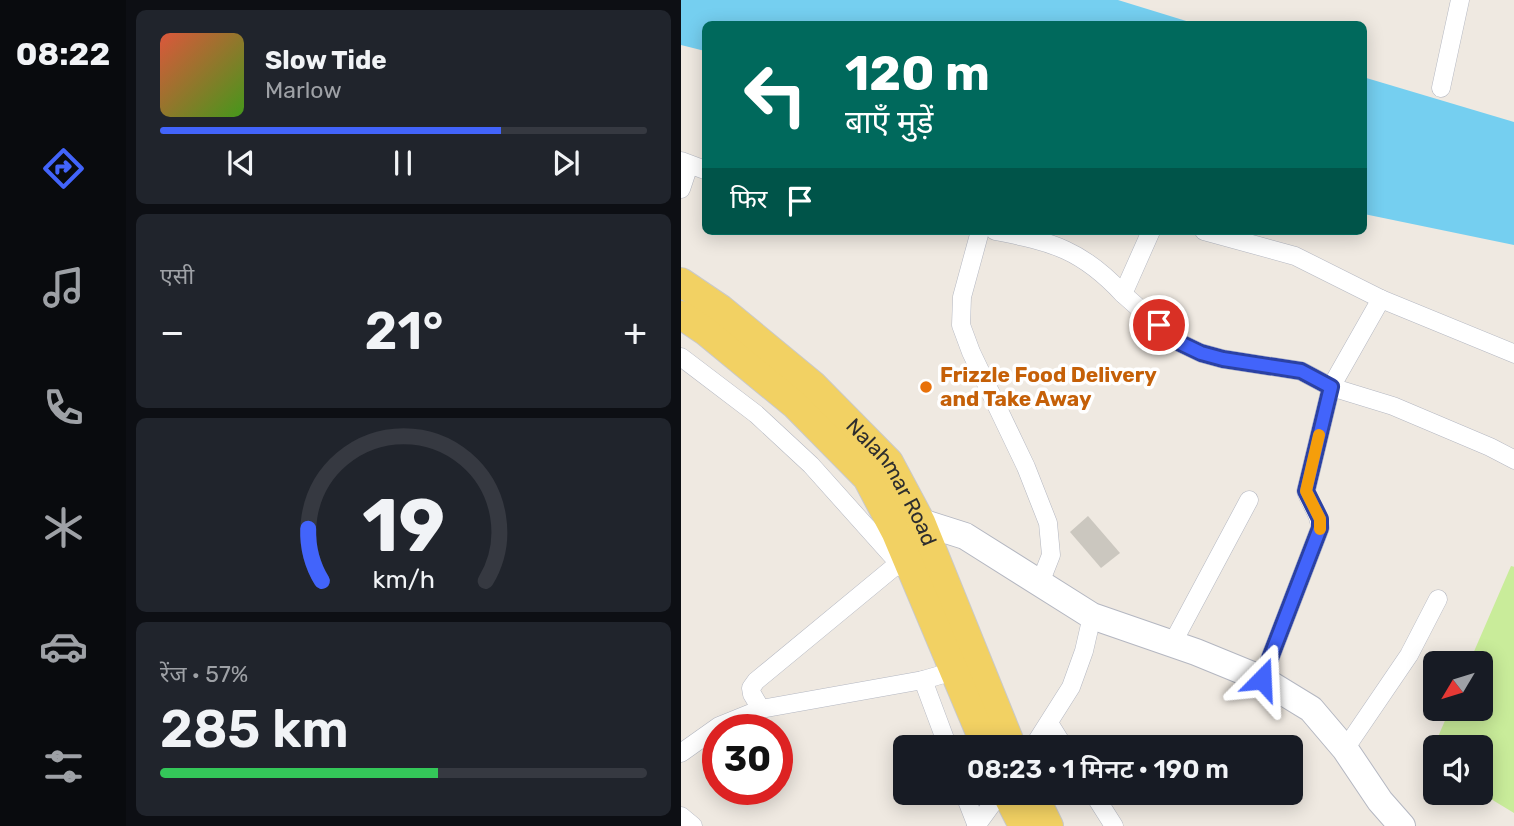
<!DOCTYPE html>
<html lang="hi">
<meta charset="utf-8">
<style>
:root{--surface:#171b24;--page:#20242c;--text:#f1f3f6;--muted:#9ea1a6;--line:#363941;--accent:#4264fb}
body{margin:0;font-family:Rubik,"Noto Sans Devanagari",sans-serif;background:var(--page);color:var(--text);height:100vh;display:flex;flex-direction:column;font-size:26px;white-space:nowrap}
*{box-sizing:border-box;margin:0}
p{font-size:23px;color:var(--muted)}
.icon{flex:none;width:38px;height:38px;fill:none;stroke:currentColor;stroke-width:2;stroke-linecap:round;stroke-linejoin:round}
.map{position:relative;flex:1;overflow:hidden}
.drawer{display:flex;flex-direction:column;gap:10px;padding:10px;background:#0d0f14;width:555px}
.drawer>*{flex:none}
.hud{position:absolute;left:21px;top:21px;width:665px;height:214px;border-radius:10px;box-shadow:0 4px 18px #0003;background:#00695c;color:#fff;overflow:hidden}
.needle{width:46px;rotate:232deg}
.fabs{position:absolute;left:742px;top:651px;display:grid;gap:14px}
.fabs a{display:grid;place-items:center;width:70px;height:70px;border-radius:10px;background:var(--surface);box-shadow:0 4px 18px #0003;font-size:35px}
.speed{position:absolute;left:21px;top:714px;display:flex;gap:14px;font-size:35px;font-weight:700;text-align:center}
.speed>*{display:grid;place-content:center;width:91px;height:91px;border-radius:50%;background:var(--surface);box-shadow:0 4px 18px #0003;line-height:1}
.speed .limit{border:10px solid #d22;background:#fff;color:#111}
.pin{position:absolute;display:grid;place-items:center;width:60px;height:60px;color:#fff;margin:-30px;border:4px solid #fff;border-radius:50%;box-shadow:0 2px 7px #0007}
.me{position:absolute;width:77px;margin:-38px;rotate:21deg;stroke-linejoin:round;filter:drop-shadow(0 0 5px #0008)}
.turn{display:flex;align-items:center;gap:24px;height:147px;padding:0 28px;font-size:32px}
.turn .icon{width:91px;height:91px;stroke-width:2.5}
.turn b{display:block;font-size:49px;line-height:60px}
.then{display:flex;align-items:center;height:66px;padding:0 28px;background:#0003;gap:14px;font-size:26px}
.big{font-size:52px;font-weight:600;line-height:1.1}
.drawer .card{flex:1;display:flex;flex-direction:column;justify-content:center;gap:10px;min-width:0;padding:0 24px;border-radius:10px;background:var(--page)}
.drawer .dial{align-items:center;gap:0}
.dial svg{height:182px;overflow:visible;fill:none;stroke:var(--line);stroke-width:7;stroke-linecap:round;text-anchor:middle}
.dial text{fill:var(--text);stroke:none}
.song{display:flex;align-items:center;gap:21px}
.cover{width:84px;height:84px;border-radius:10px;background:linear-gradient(135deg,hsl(10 70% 55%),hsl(100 70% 35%))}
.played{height:7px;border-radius:4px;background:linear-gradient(90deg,var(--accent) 70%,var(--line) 70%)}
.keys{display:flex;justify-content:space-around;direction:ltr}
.heat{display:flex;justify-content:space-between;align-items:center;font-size:38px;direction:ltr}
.charge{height:10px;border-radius:5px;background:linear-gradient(90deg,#34c759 57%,var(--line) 0)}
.trip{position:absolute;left:212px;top:735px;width:410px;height:70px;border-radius:10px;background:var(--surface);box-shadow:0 4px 18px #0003;font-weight:600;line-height:70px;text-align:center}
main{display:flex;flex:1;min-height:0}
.tab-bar{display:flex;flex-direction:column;width:126px;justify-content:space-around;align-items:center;background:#090b0e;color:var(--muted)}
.tab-bar .icon{width:49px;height:49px}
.tab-bar .current{color:var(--accent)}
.tab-bar b{font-size:32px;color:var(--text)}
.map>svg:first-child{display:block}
.pitch{fill:#c9ec9a}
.water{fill:#75cff0}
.building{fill:#cbc7bf}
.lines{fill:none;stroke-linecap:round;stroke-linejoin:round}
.street-casing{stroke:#b4b7c1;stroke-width:19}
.secondary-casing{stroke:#b4b7c1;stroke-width:28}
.primary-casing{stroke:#c9c9c9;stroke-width:30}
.street{stroke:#fff;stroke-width:18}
.secondary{stroke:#fff;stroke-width:26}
.primary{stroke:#f2d163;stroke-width:28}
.route-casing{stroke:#2b41a3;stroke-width:18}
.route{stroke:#4264fb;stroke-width:12}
.slow{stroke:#f59e0b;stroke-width:12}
.food-dot{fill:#e8710a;stroke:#fff;stroke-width:2.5}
.labels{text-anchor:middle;stroke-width:7;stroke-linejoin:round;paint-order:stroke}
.food-label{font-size:21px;font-weight:bold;fill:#c56008;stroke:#fff;text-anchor:start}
.street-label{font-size:21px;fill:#2e2e2e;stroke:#fff}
</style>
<main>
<nav class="tab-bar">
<b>08:22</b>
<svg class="icon current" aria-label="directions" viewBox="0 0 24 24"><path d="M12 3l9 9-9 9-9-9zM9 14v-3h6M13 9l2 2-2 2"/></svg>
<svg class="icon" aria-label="music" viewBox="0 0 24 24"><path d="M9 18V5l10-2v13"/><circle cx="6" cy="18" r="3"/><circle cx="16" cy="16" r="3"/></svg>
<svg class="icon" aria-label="phone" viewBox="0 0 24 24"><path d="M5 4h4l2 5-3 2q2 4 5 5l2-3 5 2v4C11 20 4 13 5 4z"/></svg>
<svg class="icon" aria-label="climate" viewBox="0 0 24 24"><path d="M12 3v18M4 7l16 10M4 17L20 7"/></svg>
<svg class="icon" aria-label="car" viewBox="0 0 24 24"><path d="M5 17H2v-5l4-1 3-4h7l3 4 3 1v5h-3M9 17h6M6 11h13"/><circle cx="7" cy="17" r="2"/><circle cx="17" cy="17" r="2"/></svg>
<svg class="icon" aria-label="filters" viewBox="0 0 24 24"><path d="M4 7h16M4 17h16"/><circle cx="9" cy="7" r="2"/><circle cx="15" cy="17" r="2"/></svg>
</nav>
<section class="drawer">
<div class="card">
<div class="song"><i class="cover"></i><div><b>Slow Tide</b><p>Marlow</p></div></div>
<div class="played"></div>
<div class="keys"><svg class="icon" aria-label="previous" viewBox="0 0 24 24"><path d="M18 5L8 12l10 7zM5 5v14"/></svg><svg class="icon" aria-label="pause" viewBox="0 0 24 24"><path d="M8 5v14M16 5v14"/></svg><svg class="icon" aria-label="next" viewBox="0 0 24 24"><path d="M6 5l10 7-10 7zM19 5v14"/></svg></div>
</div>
<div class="card"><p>एसी</p>
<div class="heat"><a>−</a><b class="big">21°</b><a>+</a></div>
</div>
<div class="card dial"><svg viewBox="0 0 100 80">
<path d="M14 69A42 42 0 1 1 86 69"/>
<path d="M14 69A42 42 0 0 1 8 46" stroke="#4264fb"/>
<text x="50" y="56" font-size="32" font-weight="700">19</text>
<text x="50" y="72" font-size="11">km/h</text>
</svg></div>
<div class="card"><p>रेंज · 57%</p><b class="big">285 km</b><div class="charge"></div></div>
</section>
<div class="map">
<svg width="834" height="826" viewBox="0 0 834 826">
<rect width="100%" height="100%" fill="#efe9e1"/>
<path class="pitch" d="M830 566 834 567 833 813 800 793V747H754V765L747 760 769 709H800V663H788Z"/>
<g class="water">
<path d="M0 0H437L515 24H24V51L0 45Z"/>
<path d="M682 77 833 122V245L683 214Z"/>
</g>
<path class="building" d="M407 516 439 553 420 568 389 532Z"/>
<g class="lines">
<defs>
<g id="street">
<path d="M760 88 779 0"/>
<path d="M0 161 24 170"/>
<path d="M0 189 8 165"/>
<path d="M299 231 281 297 280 325 290 352 345 467 367 523 370 555 359 583"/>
<path d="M314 231C372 242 401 250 442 294L470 231"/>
<path d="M523 231 614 256 700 299 834 354"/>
<path d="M442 294 495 341 520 353 542 359 620 371 650 387 712 406 809 447 834 460"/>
<path d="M0 357 75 414 130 465 223 569"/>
<path d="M491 644 568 500"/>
<path d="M581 679 639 528C639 513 629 505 625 491L650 387 700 299"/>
<path d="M242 680 267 747"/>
<path d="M80 709 71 694 70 688 75 681 218 563"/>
<path d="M368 723 383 747"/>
<path d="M352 747 390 687 403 651 411 616"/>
<path d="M664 749 728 655 757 599"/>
<path d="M0 753 38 726 80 709 242 680 273 671"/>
<path d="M283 793 296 826"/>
<path d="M412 793 433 826"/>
<path d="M0 816 12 826"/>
<path d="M295 826 319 793"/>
</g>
<path id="secondary" d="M225 529 240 522 284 536 411 616 515 652 581 679 630 709 664 749 699 801 721 826"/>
<g id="primary">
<path id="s1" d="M0 282 40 309 132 385 208 462 240 522 331 747"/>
<path d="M0 315 24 331 114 405 186 478 215 533 305 747"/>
<path d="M325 793 342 826"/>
<path d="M352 793 368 826"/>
</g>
</defs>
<use href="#street" class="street-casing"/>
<use href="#secondary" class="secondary-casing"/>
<use href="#primary" class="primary-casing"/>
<use href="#street" class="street"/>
<use href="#secondary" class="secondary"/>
<use href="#primary" class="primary"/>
</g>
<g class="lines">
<defs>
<path id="route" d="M478 325 495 341 520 353 542 359 620 371 650 387 625 491 639 519V528L581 679"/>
</defs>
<use href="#route" class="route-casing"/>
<use href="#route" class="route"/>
<path class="slow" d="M638 435 625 491 639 519V529"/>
</g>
<circle class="food-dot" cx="245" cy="387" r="7"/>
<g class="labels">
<g class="food-label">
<text x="259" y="382">Frizzle Food Delivery<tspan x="259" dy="24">and Take Away</tspan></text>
</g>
<g class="street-label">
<text dy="7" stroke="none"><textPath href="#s1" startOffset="294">Nalahmar Road</textPath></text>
</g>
</g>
</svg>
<div class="fabs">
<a><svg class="needle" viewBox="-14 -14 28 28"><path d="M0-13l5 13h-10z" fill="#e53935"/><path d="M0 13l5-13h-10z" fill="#9ea1a6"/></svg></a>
<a><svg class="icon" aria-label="sound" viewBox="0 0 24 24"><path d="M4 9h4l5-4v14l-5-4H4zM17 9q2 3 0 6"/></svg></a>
</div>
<div class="speed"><div class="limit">30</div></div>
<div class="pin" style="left:478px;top:325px;background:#d93025"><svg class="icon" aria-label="arrive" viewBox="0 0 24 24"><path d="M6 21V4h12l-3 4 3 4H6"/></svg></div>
<svg class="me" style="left:581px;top:679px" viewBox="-20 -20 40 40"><path d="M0-17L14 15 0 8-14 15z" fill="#4264fb" stroke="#fff" stroke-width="4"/></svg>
<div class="trip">08:23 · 1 मिनट · 190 m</div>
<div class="hud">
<div class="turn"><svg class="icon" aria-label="left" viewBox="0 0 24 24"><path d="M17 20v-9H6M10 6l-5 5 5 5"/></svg><div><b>120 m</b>बाएँ मुड़ें</div></div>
<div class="then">फिर<svg class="icon" aria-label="arrive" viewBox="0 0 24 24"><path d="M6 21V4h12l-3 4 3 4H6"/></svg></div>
</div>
</div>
</main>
